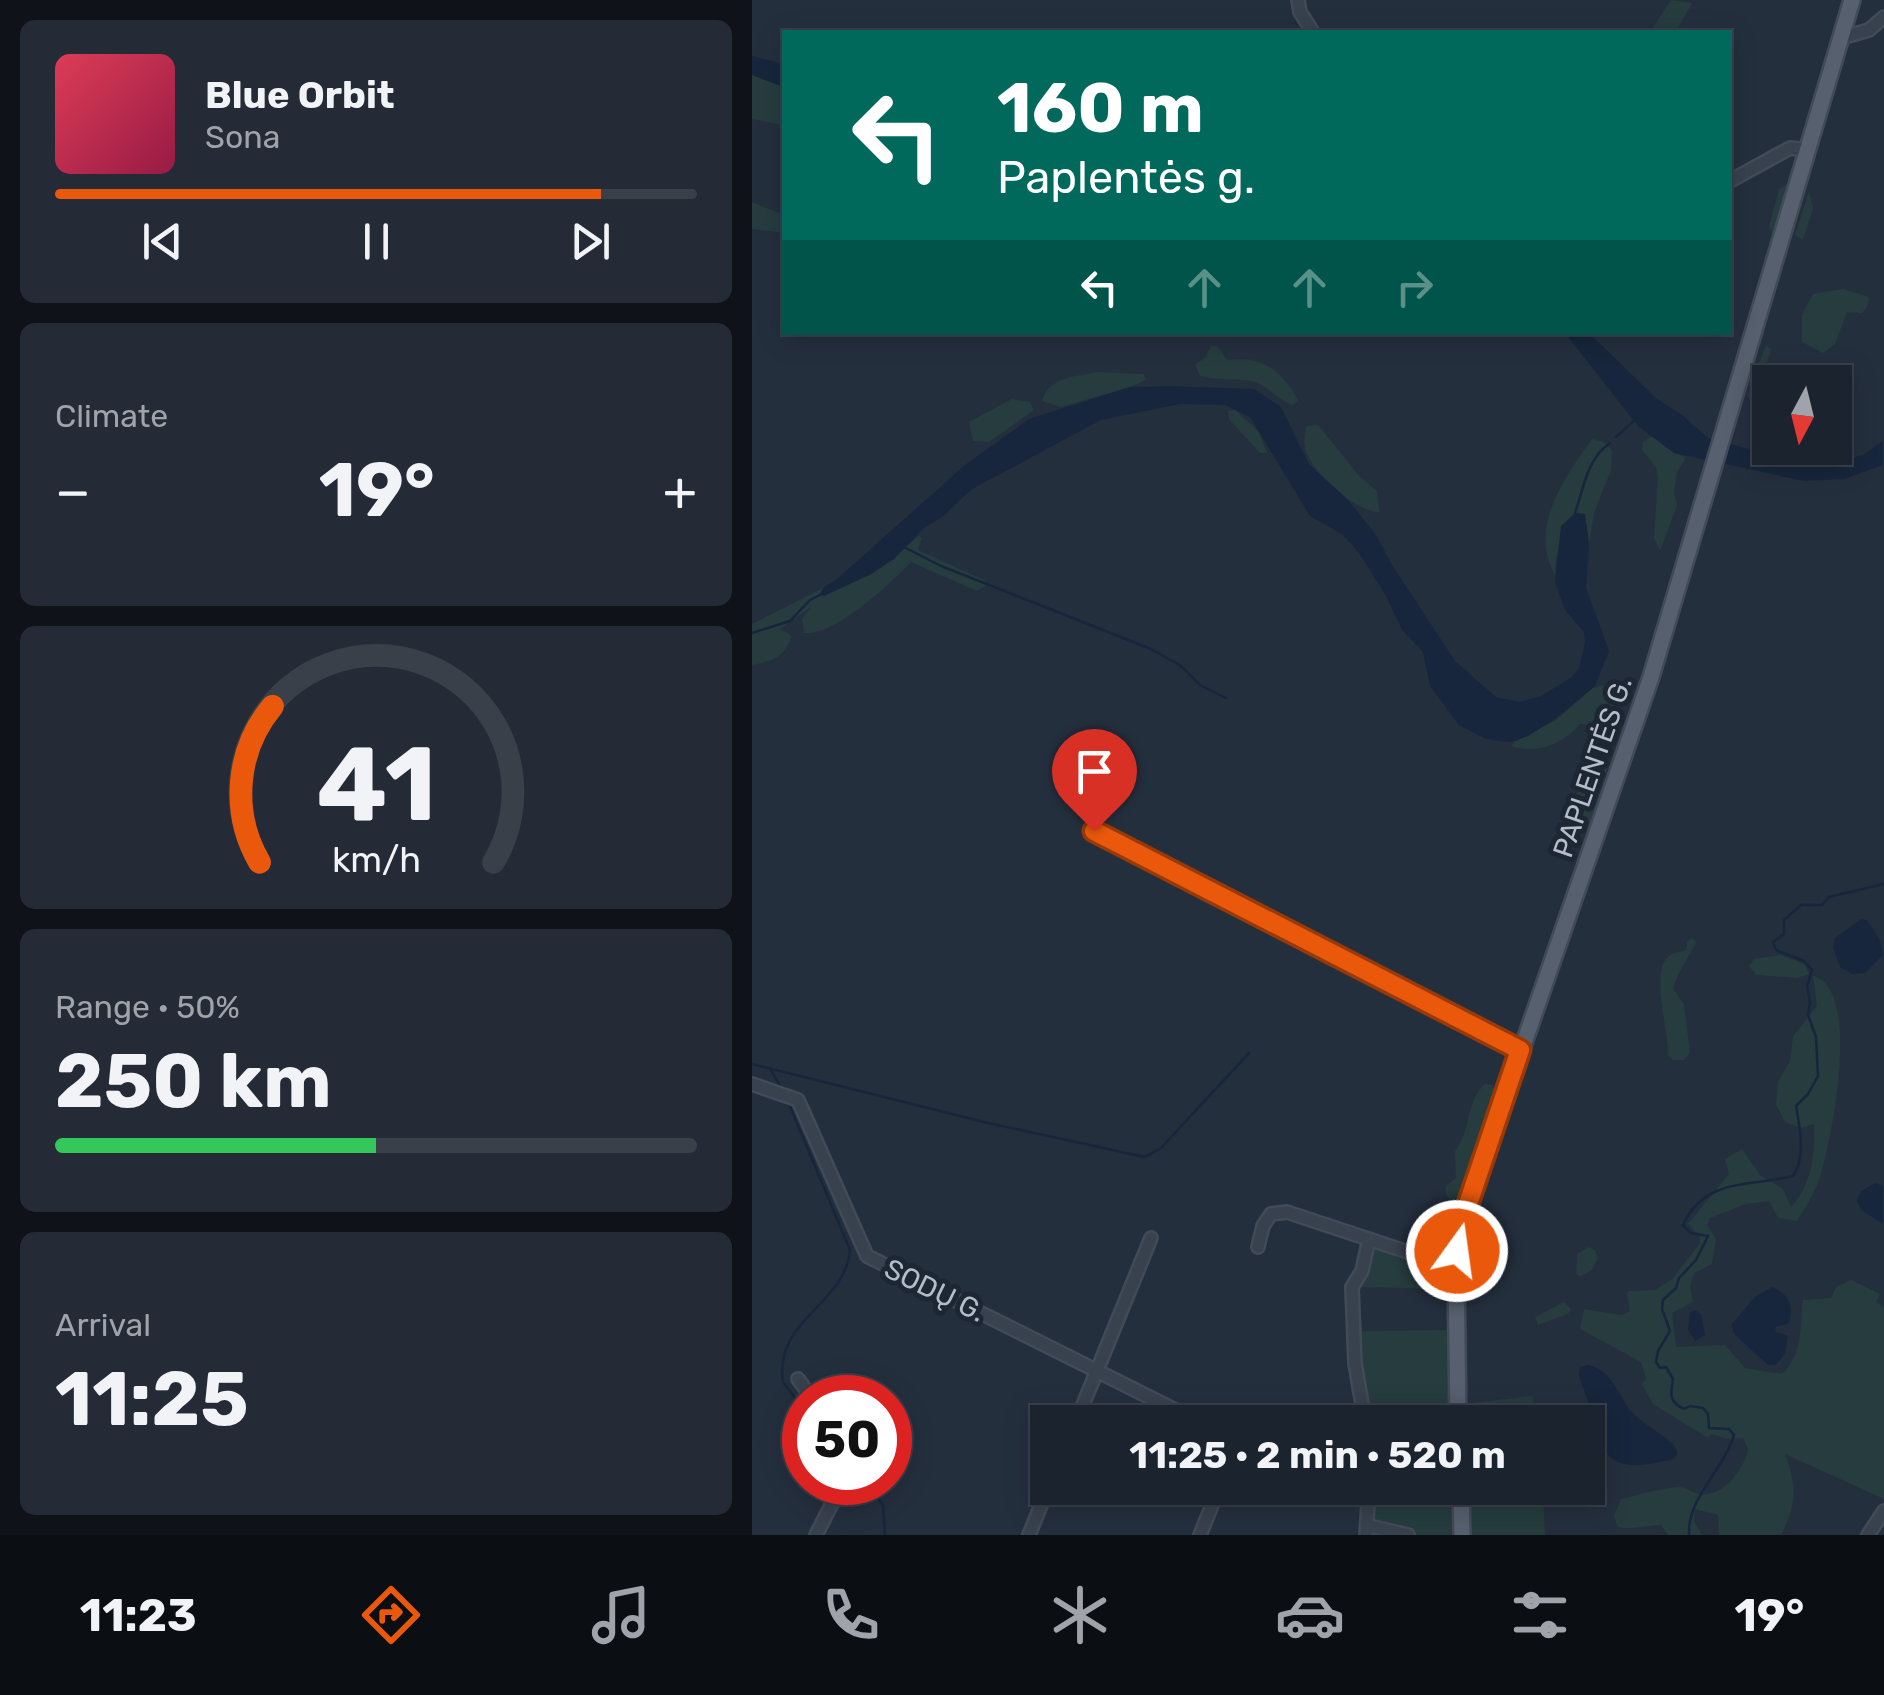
<!DOCTYPE html>
<meta charset="utf-8">
<style>
:root{--surface:#1b232e;--page:#242b36;--text:#f1f3f6;--muted:#a0a4aa;--line:#39404a;--accent:#ea580c}
body{margin:0;font-family:Rubik,sans-serif;background:var(--page);color:var(--text);height:100vh;display:flex;flex-direction:column;font-size:38px;white-space:nowrap}
*{box-sizing:border-box;margin:0}
p{font-size:32px;color:var(--muted)}
.icon{flex:none;width:55px;height:55px;fill:none;stroke:currentColor;stroke-width:2;stroke-linecap:round;stroke-linejoin:round}
.map{position:relative;flex:1;overflow:hidden}
.sheet{display:flex;flex-direction:column;gap:20px;padding:20px;background:#0f1319;width:752px}
.sheet>*{flex:none}
.hud{position:absolute;left:30px;top:30px;width:950px;height:305px;border-radius:0px;box-shadow:0 5px 25px #0003,0 0 0 2px var(--line);background:#00695c;color:#fff;overflow:hidden}
.needle{width:65px;rotate:187deg}
.buttons{position:absolute;left:1000px;top:365px;display:grid;gap:20px}
.buttons a{display:grid;place-items:center;width:100px;height:100px;border-radius:0px;background:var(--surface);box-shadow:0 5px 25px #0003,0 0 0 2px var(--line);font-size:50px}
.speed{position:absolute;left:30px;top:1375px;display:flex;gap:20px;font-size:50px;font-weight:700;text-align:center}
.speed>*{display:grid;place-content:center;width:130px;height:130px;border-radius:50%;background:var(--surface);box-shadow:0 5px 25px #0003,0 0 0 2px var(--line);line-height:1}
.speed .limit{border:15px solid #d22;background:#fff;color:#111}
.pin{position:absolute;display:grid;place-items:center;width:85px;height:85px;color:#fff;margin:-102px -42px;border-radius:50% 50% 50% 0;rotate:-45deg;box-shadow:0 0 10px #0007}
.pin .icon{rotate:45deg}
.me{position:absolute;width:110px;margin:-55px;rotate:14deg;stroke-linejoin:round;filter:drop-shadow(0 0 8px #0008)}
.turn{display:flex;align-items:center;gap:35px;height:210px;padding:0 50px;font-size:45px}
.turn .icon{width:130px;height:130px;stroke-width:2.5}
.turn b{display:block;font-size:70px;line-height:85px}
.lanes{display:flex;align-items:center;height:95px;padding:0 50px;background:#0003;justify-content:center;gap:50px;direction:ltr}
.lanes .off{opacity:.35}
.big{font-size:75px;font-weight:700;line-height:1.1}
.sheet .tile{flex:1;display:flex;flex-direction:column;justify-content:center;gap:15px;min-width:0;padding:0 35px;border-radius:15px;background:var(--page)}
.sheet .dial{align-items:center;gap:0}
.dial svg{height:260px;overflow:visible;fill:none;stroke:var(--line);stroke-width:7;stroke-linecap:round;text-anchor:middle}
.dial text{fill:var(--text);stroke:none}
.song{display:flex;align-items:center;gap:30px}
.cover{width:120px;height:120px;border-radius:15px;background:linear-gradient(135deg,hsl(350 70% 55%),hsl(340 70% 35%))}
.played{height:10px;border-radius:5px;background:linear-gradient(90deg,var(--accent) 85%,var(--line) 85%)}
.keys{display:flex;justify-content:space-around;direction:ltr}
.heat{display:flex;justify-content:space-between;align-items:center;font-size:55px;direction:ltr}
.charge{height:15px;border-radius:8px;background:linear-gradient(90deg,#34c759 50%,var(--line) 0)}
.trip{position:absolute;left:278px;top:1405px;width:575px;height:100px;border-radius:0px;background:var(--surface);box-shadow:0 5px 25px #0003,0 0 0 2px var(--line);font-weight:700;line-height:100px;text-align:center}
.dock{display:flex;height:160px;justify-content:space-around;align-items:center;background:#0b0e12;color:var(--muted)}
.dock .icon{width:70px;height:70px}
.dock .on{color:var(--accent)}
.dock b{font-size:45px;color:var(--text)}
main{display:flex;flex:1;min-height:0}
.map>svg:first-child{display:block}
.green{fill:#263c3f}
.water{fill:#17263c}
.lines{fill:none;stroke-linecap:round;stroke-linejoin:round}
.stream{stroke:#17263c;stroke-width:2.5}
.minor-casing{stroke:#414a57;stroke-width:16}
.major-casing{stroke:#414a57;stroke-width:20}
.minor{stroke:#38414e;stroke-width:11}
.major{stroke:#56606e;stroke-width:15}
.route-casing{stroke:#983908;stroke-width:25}
.route{stroke:#ea580c;stroke-width:18}
.labels{text-anchor:middle;stroke-width:10;stroke-linejoin:round;paint-order:stroke}
.street-label{font-size:28px;fill:#b4bcc9;stroke:#1d2633}
</style>
<main>
<section class="sheet">
<div class="tile">
<div class="song"><i class="cover"></i><div><b>Blue Orbit</b><p>Sona</p></div></div>
<div class="played"></div>
<div class="keys"><svg class="icon" aria-label="previous" viewBox="0 0 24 24"><path d="M18 5L8 12l10 7zM5 5v14"/></svg><svg class="icon" aria-label="pause" viewBox="0 0 24 24"><path d="M8 5v14M16 5v14"/></svg><svg class="icon" aria-label="next" viewBox="0 0 24 24"><path d="M6 5l10 7-10 7zM19 5v14"/></svg></div>
</div>
<div class="tile"><p>Climate</p>
<div class="heat"><a>−</a><b class="big">19°</b><a>+</a></div>
</div>
<div class="tile dial"><svg viewBox="0 0 100 80">
<path d="M14 69A42 42 0 1 1 86 69"/>
<path d="M14 69A42 42 0 0 1 18 21" stroke="#ea580c"/>
<text x="50" y="56" font-size="32" font-weight="700">41</text>
<text x="50" y="72" font-size="11">km/h</text>
</svg></div>
<div class="tile"><p>Range · 50%</p><b class="big">250 km</b><div class="charge"></div></div>
<div class="tile"><p>Arrival</p><b class="big">11:25</b></div>
</section>
<div class="map">
<svg width="1132" height="1535" viewBox="0 0 1132 1535">
<rect width="100%" height="100%" fill="#242f3e"/>
<g class="green">
<path d="M919 0 940 3 924 32H898Z"/>
<path d="M0 75 32 87V125L0 119Z"/>
<path d="M1035 184 1023 235 1020 236 1017 226 1027 189Z"/>
<path d="M1057 191 1061 208 1051 240 1043 235Z"/>
<path d="M0 202 32 215V233L0 229Z"/>
<path d="M1091 289 1117 297 1115 307 1110 313 1095 312 1083 344 1071 353 1050 342V315L1061 294Z"/>
<path d="M459 345 466 347 475 360C510 355 529 370 546 400L541 405C527 401 519 389 506 383 496 378 465 381 448 376L443 364 453 358Z"/>
<path d="M1014 345 1019 350 1003 400H999L995 395Z"/>
<path d="M345 372 392 374 394 380 378 387 309 407 290 401C298 376 322 377 345 372Z"/>
<path d="M260 399 278 402 282 410 237 442 221 441 217 422Z"/>
<path d="M483 410 506 431 515 453H508L477 419 476 411Z"/>
<path d="M566 425 608 477 625 491 627 512C604 511 568 479 557 458 551 447 552 438 554 426Z"/>
<path d="M901 436 922 453 934 457 925 472 922 492 925 506 908 551 902 538 906 477 904 467 890 450 891 442Z"/>
<path d="M840 439 852 442 860 450 859 470 842 513 837 544 833 514 823 513 804 557 803 575C776 527 813 477 840 439Z"/>
<path d="M167 536 170 538 166 550 234 581V586L225 591 159 562C138 584 83 636 52 633L50 619 60 606 28 629 40 636C31 658 23 660 0 665V624L71 588 69 594 72 596 119 574Z"/>
<path d="M859 683 861 705 853 725 828 724C813 743 784 755 760 746L762 742 804 720 841 688Z"/>
<path d="M846 744 844 761 856 766 838 823 833 828H814L836 759Z"/>
<path d="M940 938 944 942C937 958 925 972 921 989L932 1004 938 1053 932 1060H921L916 1055C918 1034 895 966 920 954 925 952 931 952 935 949V942Z"/>
<path d="M1028 955 1052 964 1057 974 1045 978 1004 975 997 966 1002 959Z"/>
<path d="M1061 976C1111 988 1079 1144 1067 1180 1062 1194 1053 1208 1045 1221L1026 1218 1017 1201 994 1204 958 1218 955 1225 964 1239 960 1264 942 1273 938 1287 941 1302 920 1313 924 1347 973 1345 993 1368 1030 1374C1051 1355 1048 1326 1051 1300L1079 1298 1084 1287 1099 1280 1128 1294 1124 1302 1132 1307V1499L1033 1454C1045 1485 1045 1504 1029 1535H967L966 1515 943 1509 942 1521 950 1535H916L909 1525C896 1525 875 1531 865 1526L862 1516 869 1499C887 1495 906 1489 924 1487 934 1486 938 1492 947 1494 970 1499 993 1468 996 1449L991 1438 976 1439 959 1434 956 1438 901 1404 890 1384 894 1378 889 1362 828 1329 832 1309 869 1315 878 1311 875 1294 877 1291 903 1290 920 1279 948 1243V1237L936 1224 977 1174 973 1159 990 1149 1008 1175 1031 1189 1039 1207C1060 1184 1063 1154 1062 1124L1049 1128 1033 1122 1024 1104 1026 1081 1038 1061 1041 1036 1065 1006Z"/>
<path d="M733 1084 741 1085 743 1096 706 1198 699 1199 694 1196V1186L704 1178 703 1151C719 1132 714 1100 733 1084Z"/>
<path d="M734 1211 737 1212 725 1288 721 1289C719 1265 722 1230 734 1211Z"/>
<path d="M618 1243 698 1269V1289L604 1287Z"/>
<path d="M837 1247 843 1250 846 1258 840 1270 829 1276 824 1274 825 1254Z"/>
<path d="M812 1302 819 1309 816 1314 786 1325 783 1317Z"/>
<path d="M699 1330 701 1422H617L604 1331Z"/>
<path d="M781 1396 784 1422H711V1404Z"/>
<path d="M621 1488H703L706 1535H643L623 1530Z"/>
<path d="M713 1488H824L825 1492 791 1494 793 1535H715Z"/>
</g>
<g class="water">
<path d="M0 56 32 64V87L0 75Z"/>
<path d="M813 333H837L905 399 930 415 956 438 1001 450 1073 459H1095L1111 455 1131 441V465L1092 479 1052 481 922 453 886 426Z"/>
<path d="M418 386 502 389 529 407 557 464 596 500 625 536 640 565 703 661 744 697 767 702 789 696 820 677 827 668 833 643 832 632 813 610 803 582 809 526 823 513 833 514 837 544 834 588 857 651 843 686 803 719 776 736 760 742 746 741 732 738 707 725 678 686 671 652 650 630 634 596 607 553 591 535 558 516 498 417 473 405 428 404 349 420 220 489 190 517 172 528 142 559 119 574 72 596 68 594 71 588 85 579 213 465 277 419 378 387Z"/>
<path d="M1109 919 1115 920 1128 940 1131 955 1113 973 1100 974 1088 967 1081 947 1083 938Z"/>
<path d="M1123 1183 1131 1186V1224L1109 1210 1105 1200 1109 1191Z"/>
<path d="M1020 1287C1037 1293 1043 1308 1036 1324L1023 1327 1024 1332 1036 1336 1033 1354 1024 1365H1016L982 1334 980 1324 1003 1297Z"/>
<path d="M943 1310 949 1314 953 1335 943 1341 936 1330 938 1312Z"/>
<path d="M836 1365C865 1372 864 1398 884 1416 896 1427 911 1434 923 1446L925 1454 922 1459C900 1464 871 1472 855 1454L827 1376 828 1367Z"/>
</g>
<g class="lines">
<g class="stream">
<path d="M864 437 885 418"/>
<path d="M823 513C832 487 835 459 858 443"/>
<path d="M152 547 189 566 399 649 428 665 448 685 474 698"/>
<path d="M0 633 38 621 58 600 70 594"/>
<path d="M0 1064 236 1123 393 1157 409 1148 497 1053"/>
<path d="M19 1070 28 1086"/>
<path d="M37 1104 98 1250C93 1306 22 1318 31 1382L52 1410"/>
<path d="M114 1482 131 1505 133 1535"/>
<path d="M937 1535C935 1498 971 1471 982 1435L977 1429 957 1428 956 1414 951 1408 938 1406 932 1409C916 1401 919 1394 921 1379L914 1367 908 1368 904 1362 906 1351 918 1331 910 1309 911 1300 924 1288 927 1278 944 1260 956 1236 939 1233 931 1225C953 1177 998 1187 1041 1176 1054 1157 1048 1128 1044 1106L1056 1094 1066 1076 1064 1037 1056 1015 1058 1003 1055 986 1060 970 1052 961 1024 950 1021 942 1032 934V920L1049 905H1070L1077 897 1132 884"/>
</g>
<defs>
<g id="minor">
<path d="M546 0 548 12 561 32"/>
<path d="M1089 38 1117 30 1132 17"/>
<path d="M978 181 1038 148 1056 150"/>
<path d="M343 831 768 1050"/>
<path d="M0 1084 46 1100 115 1256 447 1422"/>
<path d="M506 1247 511 1226 519 1214 535 1212 704 1268"/>
<path d="M46 1379 60 1398"/>
<path d="M324 1422 399 1238"/>
<path d="M613 1422 603 1363 600 1287 610 1271 617 1239"/>
<path d="M617 1526 656 1535"/>
<path d="M64 1535 91 1482"/>
<path d="M277 1535 296 1488"/>
<path d="M448 1535 467 1488"/>
<path d="M614 1535 617 1488"/>
<path d="M1116 1535 1132 1511"/>
</g>
<g id="major">
<path d="M706 1422 704 1268 715 1207 899 677 1100 0"/>
<path d="M709 1488 710 1535"/>
</g>
</defs>
<use href="#minor" class="minor-casing"/>
<use href="#major" class="major-casing"/>
<use href="#minor" class="minor"/>
<use href="#major" class="major"/>
</g>
<g class="lines">
<defs>
<path id="route" d="M342 831 768 1050 715 1207 705 1251"/>
</defs>
<use href="#route" class="route-casing"/>
<use href="#route" class="route"/>
</g>
<g class="labels">
<g class="street-label">
<text transform="translate(840 767) rotate(-71)" y="10">PAPLENTĖS G.</text>
<text transform="translate(183 1290) rotate(26)" y="10">SODŲ G.</text>
</g>
</g>
</svg>
<div class="buttons">
<a><svg class="needle" viewBox="-14 -14 28 28"><path d="M0-13l5 13h-10z" fill="#e53935"/><path d="M0 13l5-13h-10z" fill="#a0a4aa"/></svg></a>
</div>
<div class="speed"><div class="limit">50</div></div>
<div class="pin" style="left:342px;top:831px;background:#d93025"><svg class="icon" aria-label="arrive" viewBox="0 0 24 24"><path d="M6 21V4h12l-3 4 3 4H6"/></svg></div>
<svg class="me" style="left:705px;top:1251px" viewBox="-20 -20 40 40"><circle r="17" fill="#ea580c" stroke="#fff" stroke-width="3"/><path d="M0-11L8 9 0 5-8 9z" fill="#fff"/></svg>
<div class="trip">11:25 · 2 min · 520 m</div>
<div class="hud">
<div class="turn"><svg class="icon" aria-label="left" viewBox="0 0 24 24"><path d="M17 20v-9H6M10 6l-5 5 5 5"/></svg><div><b>160 m</b>Paplentės g.</div></div>
<div class="lanes"><svg class="icon" aria-label="left" viewBox="0 0 24 24"><path d="M17 20v-9H6M10 6l-5 5 5 5"/></svg><svg class="icon off" aria-label="ahead" viewBox="0 0 24 24"><path d="M12 20V5M6 11l6-6 6 6"/></svg><svg class="icon off" aria-label="ahead" viewBox="0 0 24 24"><path d="M12 20V5M6 11l6-6 6 6"/></svg><svg class="icon off" aria-label="right" viewBox="0 0 24 24"><path d="M7 20v-9h11M14 6l5 5-5 5"/></svg></div>
</div>
</div>
</main>
<nav class="dock">
<b>11:23</b>
<svg class="icon on" aria-label="directions" viewBox="0 0 24 24"><path d="M12 3l9 9-9 9-9-9zM9 14v-3h6M13 9l2 2-2 2"/></svg>
<svg class="icon" aria-label="music" viewBox="0 0 24 24"><path d="M9 18V5l10-2v13"/><circle cx="6" cy="18" r="3"/><circle cx="16" cy="16" r="3"/></svg>
<svg class="icon" aria-label="phone" viewBox="0 0 24 24"><path d="M5 4h4l2 5-3 2q2 4 5 5l2-3 5 2v4C11 20 4 13 5 4z"/></svg>
<svg class="icon" aria-label="climate" viewBox="0 0 24 24"><path d="M12 3v18M4 7l16 10M4 17L20 7"/></svg>
<svg class="icon" aria-label="car" viewBox="0 0 24 24"><path d="M5 17H2v-5l4-1 3-4h7l3 4 3 1v5h-3M9 17h6M6 11h13"/><circle cx="7" cy="17" r="2"/><circle cx="17" cy="17" r="2"/></svg>
<svg class="icon" aria-label="filters" viewBox="0 0 24 24"><path d="M4 7h16M4 17h16"/><circle cx="9" cy="7" r="2"/><circle cx="15" cy="17" r="2"/></svg>
<b>19°</b>
</nav>
